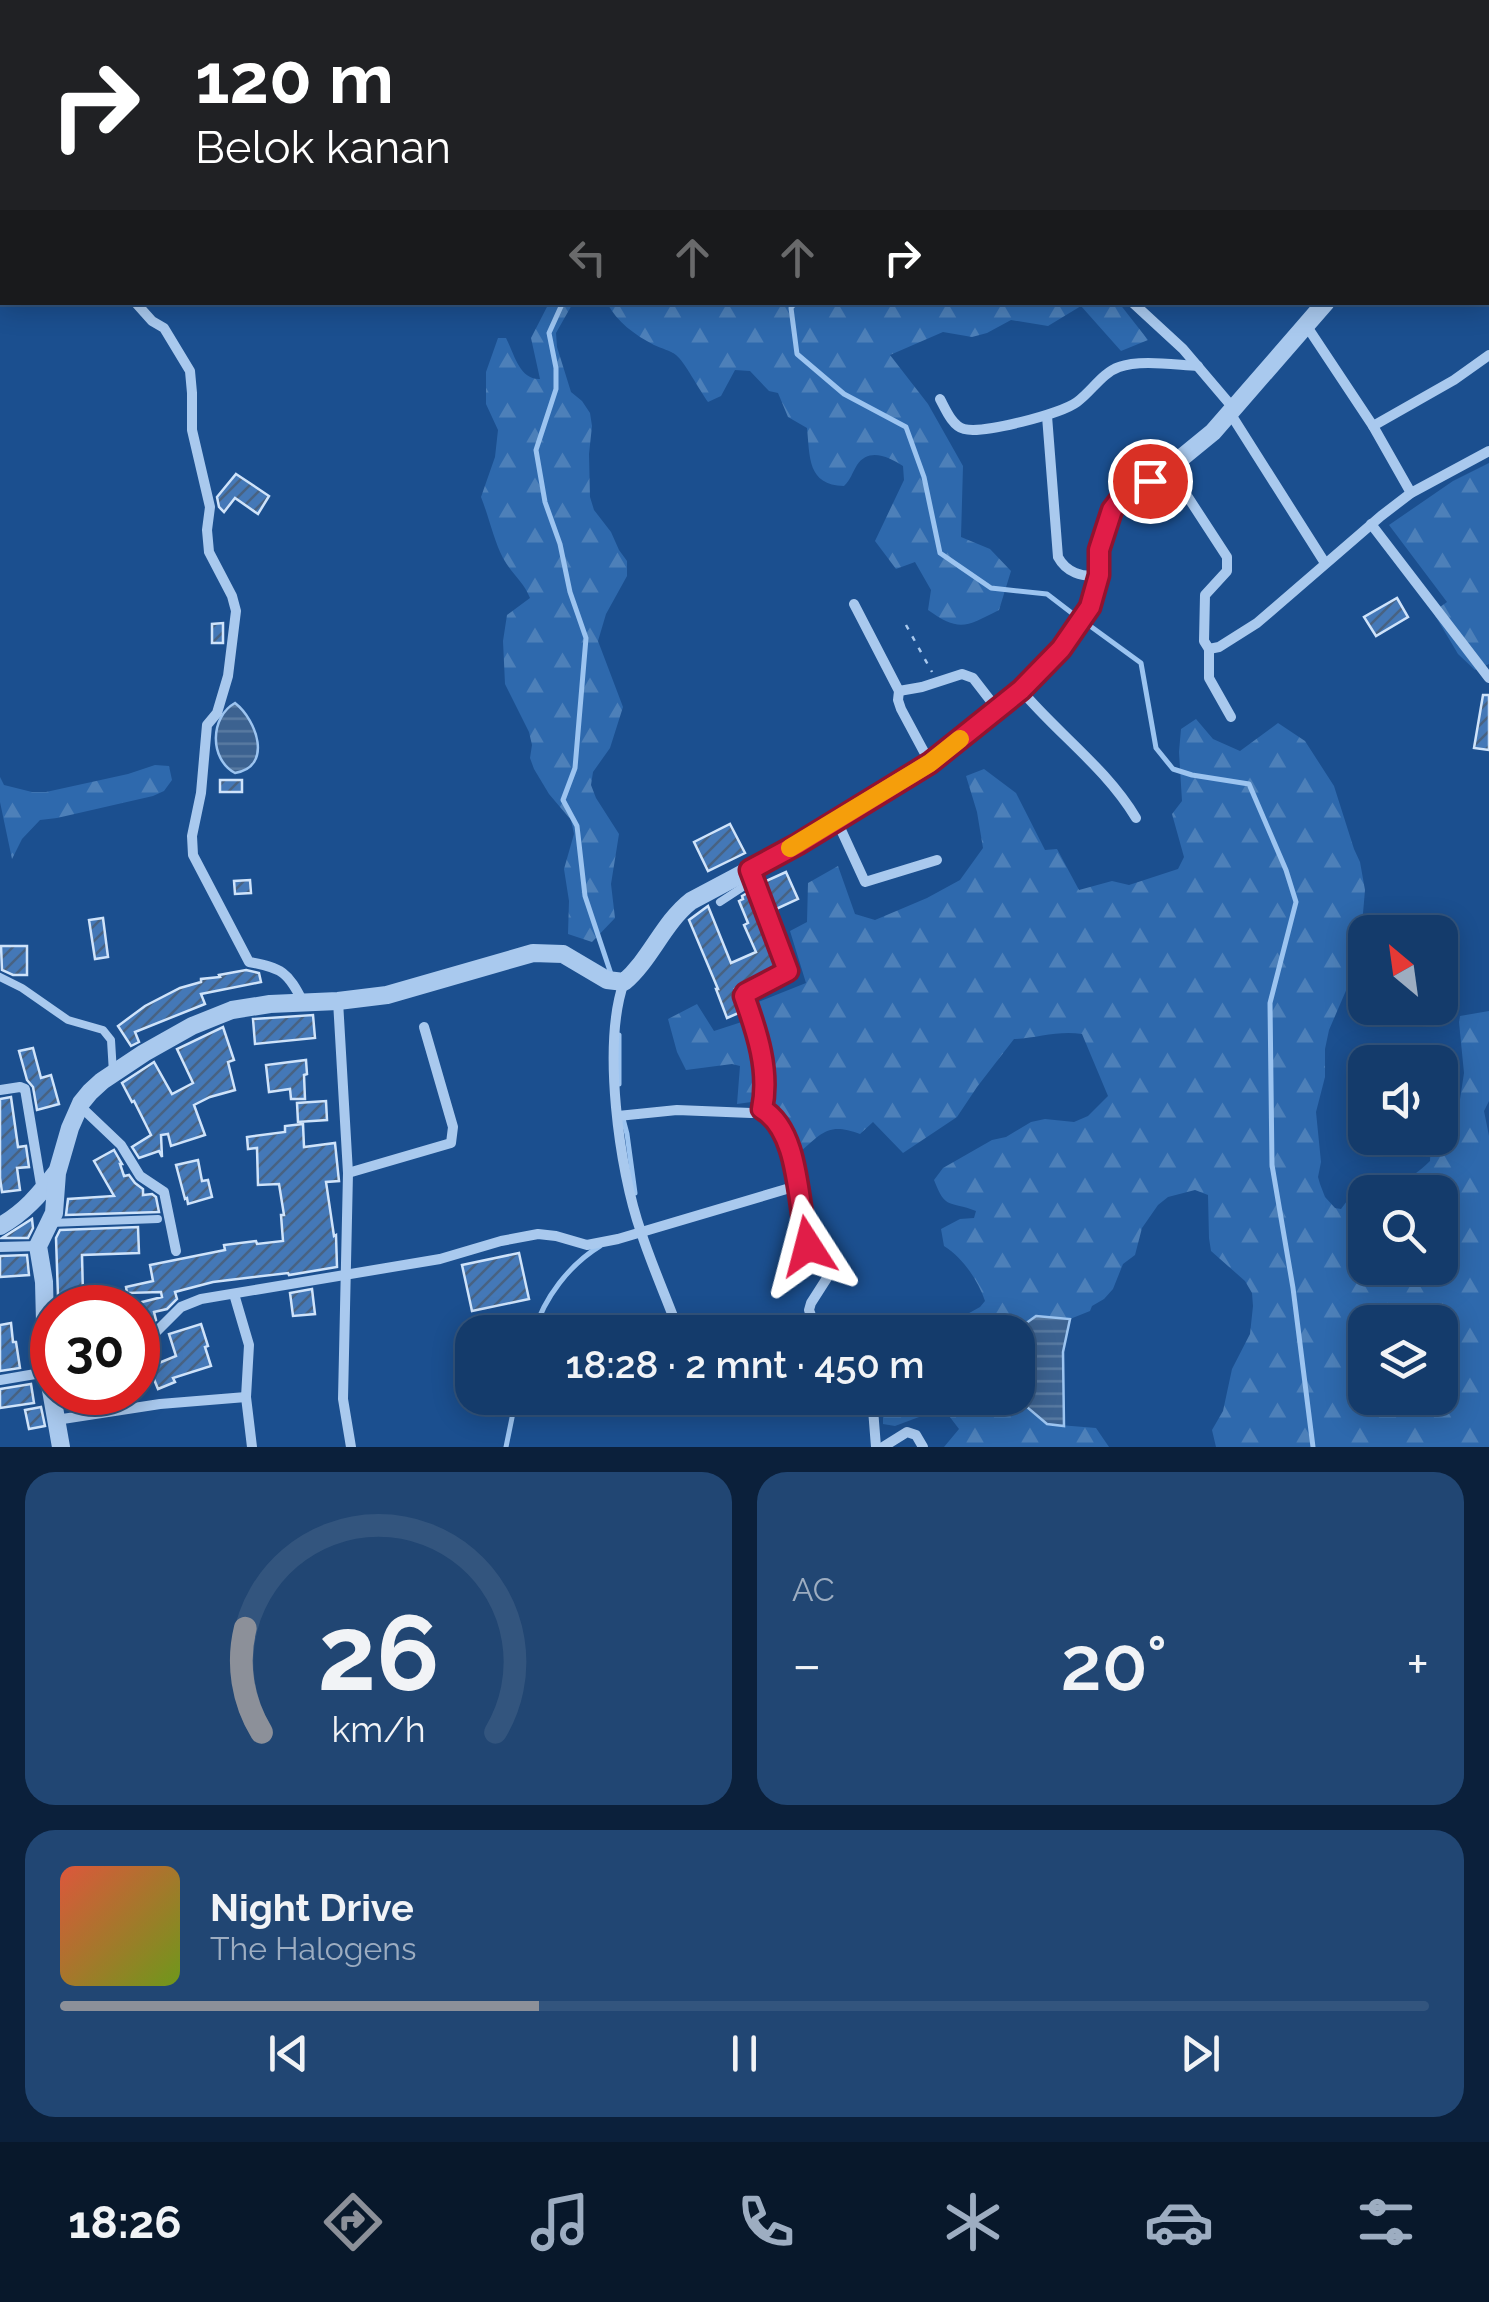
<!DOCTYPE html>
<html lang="id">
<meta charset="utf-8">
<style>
:root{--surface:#143b6b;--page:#214673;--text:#f1f3f6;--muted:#9dadc1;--line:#33557e;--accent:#8c9099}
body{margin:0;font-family:Raleway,sans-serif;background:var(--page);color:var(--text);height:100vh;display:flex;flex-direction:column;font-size:38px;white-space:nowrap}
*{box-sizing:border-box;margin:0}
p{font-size:32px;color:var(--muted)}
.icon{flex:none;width:55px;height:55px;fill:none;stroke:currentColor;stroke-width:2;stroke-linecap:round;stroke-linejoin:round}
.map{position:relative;height:1447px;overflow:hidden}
.drawer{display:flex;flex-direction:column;gap:25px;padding:25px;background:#0b203b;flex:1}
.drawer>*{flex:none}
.guide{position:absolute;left:0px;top:0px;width:1490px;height:305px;box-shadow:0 5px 25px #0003,0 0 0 2px var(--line);background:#202124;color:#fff;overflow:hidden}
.needle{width:65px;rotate:331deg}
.controls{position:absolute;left:1348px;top:915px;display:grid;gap:20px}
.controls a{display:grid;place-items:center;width:110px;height:110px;border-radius:20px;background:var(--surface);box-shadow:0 5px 25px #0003,0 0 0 2px var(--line);font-size:50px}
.speed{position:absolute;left:30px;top:1285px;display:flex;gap:20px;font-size:50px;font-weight:700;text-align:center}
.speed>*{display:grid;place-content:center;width:130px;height:130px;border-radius:50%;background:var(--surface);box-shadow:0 5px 25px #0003,0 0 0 2px var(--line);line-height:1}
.speed .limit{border:15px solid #d22;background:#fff;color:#111}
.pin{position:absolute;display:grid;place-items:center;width:85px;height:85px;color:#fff;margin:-42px;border:5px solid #fff;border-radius:50%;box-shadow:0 2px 10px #0007}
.me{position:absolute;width:110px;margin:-55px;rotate:351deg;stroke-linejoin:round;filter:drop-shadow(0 0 8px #0008)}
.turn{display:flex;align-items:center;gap:35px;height:210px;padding:0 30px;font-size:45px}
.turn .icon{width:130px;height:130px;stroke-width:2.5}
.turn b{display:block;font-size:70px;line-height:85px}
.lanes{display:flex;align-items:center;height:95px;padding:0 30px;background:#0003;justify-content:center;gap:50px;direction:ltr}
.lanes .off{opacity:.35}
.big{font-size:75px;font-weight:600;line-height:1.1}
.drawer .widget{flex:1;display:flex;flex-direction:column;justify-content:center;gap:15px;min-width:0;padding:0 35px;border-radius:30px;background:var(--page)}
.drawer .dial{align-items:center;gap:0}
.dial svg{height:260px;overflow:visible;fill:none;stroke:var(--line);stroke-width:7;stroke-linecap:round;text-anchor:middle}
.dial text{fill:var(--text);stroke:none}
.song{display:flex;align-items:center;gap:30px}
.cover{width:120px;height:120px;border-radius:15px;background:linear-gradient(135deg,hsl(10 70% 55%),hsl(80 70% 35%))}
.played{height:10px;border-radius:5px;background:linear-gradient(90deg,var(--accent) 35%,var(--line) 35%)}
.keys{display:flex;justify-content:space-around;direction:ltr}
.heat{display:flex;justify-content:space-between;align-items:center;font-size:55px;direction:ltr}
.drawer .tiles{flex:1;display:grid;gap:25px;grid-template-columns:1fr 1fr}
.widget:last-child{grid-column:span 2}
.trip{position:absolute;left:455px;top:1315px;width:580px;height:100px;border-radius:30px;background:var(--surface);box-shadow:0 5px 25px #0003,0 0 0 2px var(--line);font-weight:600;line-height:100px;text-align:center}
.dock{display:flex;height:160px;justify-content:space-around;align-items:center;background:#08182b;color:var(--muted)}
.dock .icon{width:70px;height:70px}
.dock .on{color:var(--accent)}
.dock b{font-size:45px;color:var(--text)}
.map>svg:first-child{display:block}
.forest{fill:url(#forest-firs);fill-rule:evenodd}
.water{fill:url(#water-rules);stroke:#9cc4f0;stroke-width:2.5}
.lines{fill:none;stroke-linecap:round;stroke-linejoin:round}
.stream{stroke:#9cc4f0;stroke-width:5}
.building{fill:url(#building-hatch);stroke:#cfe3fa;stroke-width:2.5}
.path{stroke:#a9c9ee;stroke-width:2.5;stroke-dasharray:5 8;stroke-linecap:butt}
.service{stroke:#a9c9ee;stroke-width:8}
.minor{stroke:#a9c9ee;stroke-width:10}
.tertiary{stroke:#a9c9ee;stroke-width:18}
.route-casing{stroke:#92132f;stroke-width:25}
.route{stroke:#e11d48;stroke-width:18}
.slow{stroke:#f59e0b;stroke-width:18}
</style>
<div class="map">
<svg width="1489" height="1447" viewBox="0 0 1489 1447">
<defs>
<pattern id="forest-firs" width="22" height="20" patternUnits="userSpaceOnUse" patternTransform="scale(2.5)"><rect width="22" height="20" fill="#2e69ad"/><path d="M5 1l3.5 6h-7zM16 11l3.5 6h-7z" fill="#4d80b9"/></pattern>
<pattern id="water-rules" width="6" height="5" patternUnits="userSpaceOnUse" patternTransform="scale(2.5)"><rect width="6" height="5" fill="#3c6290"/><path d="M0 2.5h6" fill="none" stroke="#597aa1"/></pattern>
<pattern id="building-hatch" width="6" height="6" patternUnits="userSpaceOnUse" patternTransform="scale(2.5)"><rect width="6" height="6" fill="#4478b7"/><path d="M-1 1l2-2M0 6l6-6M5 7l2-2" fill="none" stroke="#486282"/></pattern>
</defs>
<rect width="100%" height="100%" fill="#1b4f8f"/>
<g class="forest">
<path d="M549 303H573L556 333 557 347 571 392 582 401 590 413 592 426 589 454 590 497 594 510 611 532 619 550 627 561V576L606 614 598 641 623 707 610 748 593 772 591 785 596 798 619 834 611 884 615 918 592 942 568 934 569 901 564 869 574 834 571 820 549 794 534 769 530 758 532 745 529 732 505 684 503 641 507 615 530 598C524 582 511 573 503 558 494 541 489 517 481 497L495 457 498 430 486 404V372L498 338H506C514 353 519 380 540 379L531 338Z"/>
<path d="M607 303H1119L1148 340 1121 351 1081 306 1048 326 1011 320 987 333 972 337 943 332 890 355 928 404 963 466 961 537 990 549 1011 571 999 610C966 627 959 632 928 610L931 590 915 562 896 569 875 541 904 480 903 466C889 457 869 447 857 465 852 473 851 479 844 486 807 485 810 457 807 428L788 417 778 393 769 391 750 371 735 370 721 396 708 402C700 391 684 361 676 355 670 350 662 349 654 345 635 335 617 322 607 303Z"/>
<path d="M1489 463V664L1475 670 1458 654 1433 612 1447 602 1389 525 1453 481Z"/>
<path d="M1196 719 1213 739 1240 751 1278 723 1305 741 1334 786 1354 849 1360 862 1365 890 1360 948 1348 986 1329 1030 1325 1049V1077L1316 1112 1321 1162 1318 1177 1320 1184 1325 1197 1335 1208 1341 1209 1350 1197 1365 1194V1268H1440V1192H1368C1395 1182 1407 1184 1430 1161L1431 1140 1440 1138V1133L1457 1119 1464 1073 1459 1022 1460 1016 1489 1011V1101L1484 1111 1489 1136V1447H1216L1212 1430 1223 1411 1232 1369 1250 1334 1253 1306 1252 1293 1245 1281 1211 1251 1209 1238 1208 1195 1195 1190 1168 1197 1158 1205 1142 1228 1135 1255 1123 1264 1113 1289 1104 1299 1092 1306 1090 1311 1070 1319 1036 1316 1014 1332H935L980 1307 985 1301C978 1280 963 1258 944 1246L941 1229 960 1219 974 1218 976 1211C949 1200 946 1211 934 1180L943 1168 992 1140 1006 1137 1031 1122 1045 1119 1074 1122 1088 1116 1108 1096 1082 1034C1059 1030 1037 1038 1014 1039L977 1087 957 1117 903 1153 873 1122 860 1134C828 1122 822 1133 798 1154L772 1099 737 1104 740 1066 732 1064 686 1070 677 1052 668 1019 697 1004 714 1031 751 1019 753 1004 806 983 790 931 807 922 808 883 838 866 855 914 875 920 927 898 960 880 983 848 977 812 966 776 984 769 1016 793 1045 850 1057 849 1079 890 1112 881 1129 885 1178 869 1184 857 1172 814 1182 801 1179 752 1181 729ZM1365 1322H1440V1398H1365Z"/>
<path d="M155 765 169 766 172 780 164 791 153 796 57 818 40 820 22 839 12 859 0 802V777L4 785 32 792H46L128 774Z"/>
<path d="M1018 1395 1028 1408 1047 1424 1096 1428 1109 1447H944L959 1429 943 1408 895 1426 883 1424V1406L905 1398H1018Z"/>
</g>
<g class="water">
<path d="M235 703C257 720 273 767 235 773 209 759 210 717 235 703Z"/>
<path d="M1036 1316 1070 1319 1063 1352 1064 1426 1047 1424 1028 1408 1018 1395V1332H1014Z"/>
</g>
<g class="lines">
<g class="stream">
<path d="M1010 0 1011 2"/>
<path d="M570 2V0"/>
<path d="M787 2 788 0"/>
<path d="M563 302 549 333 556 368V389L536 450 545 502 560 544 570 592 586 638 575 768 563 800 577 826 585 896 612 977"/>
<path d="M796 302 791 308 797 354 844 394 906 427 924 477 940 553 991 588 1047 594 1077 617"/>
<path d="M1086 623 1141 663 1156 748 1173 769 1192 775 1249 784 1286 870 1296 902 1270 1003 1272 1165 1293 1288 1313 1447"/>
<path d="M619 1035V1084"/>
<path d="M622 1115 627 1134 635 1193"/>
<path d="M534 1332C544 1298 569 1265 600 1246"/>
<path d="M506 1447 516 1398"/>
</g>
</g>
<g class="building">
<path d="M236 474 269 496 258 514 235 498 224 512 219 507 217 497Z"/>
<path d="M1397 598 1408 617 1376 636 1364 617Z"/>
<path d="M223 623V643H212V624Z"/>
<path d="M1483 695H1489V750L1474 748Z"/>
<rect x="220" y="780" width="22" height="12"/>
<path d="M730 824 745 853 708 871 694 842Z"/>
<path d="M786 872 798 899 774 910 764 882Z"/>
<path d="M250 880 251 893 235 894 234 881Z"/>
<path d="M749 892 777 967 735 989 741 1012 727 1018 716 989H718L689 920 708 906 731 963 756 952 744 925 748 923 739 901 743 899 742 896Z"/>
<path d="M103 918 108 957 95 959 89 920Z"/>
<path d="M1 946H27V975H13L2 970Z"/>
<path d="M246 970 259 973 261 982 201 994 205 1004 135 1032 139 1042 131 1046 118 1026 145 1006 180 988 201 982V979L220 977 219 975Z"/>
<path d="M313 1015 315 1038 255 1044 253 1019Z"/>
<path d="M223 1027 234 1060 228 1062 235 1090 210 1097 194 1105 205 1135 171 1146 168 1134 161 1135 162 1157 159 1151 139 1158 132 1147 151 1135 134 1101 132 1102 122 1083 154 1062 172 1094 193 1083 177 1049Z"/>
<path d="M33 1048 41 1078 51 1075 59 1104 37 1110 33 1087 27 1080 19 1051Z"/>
<path d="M306 1060 307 1074 304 1075 305 1099H291L290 1089 269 1092 266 1065Z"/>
<path d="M11 1097 18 1147 26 1146 29 1167 17 1168 20 1190 2 1192 0 1178V1099Z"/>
<path d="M326 1101 327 1120 298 1122 297 1103Z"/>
<path d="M303 1124 304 1147 335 1143 339 1181 326 1182 334 1236 336 1235 337 1267 289 1275 288 1273 213 1282 175 1292 177 1299 167 1309 154 1312 156 1320 151 1324 138 1328V1303L162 1297 161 1292 127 1293 126 1287 153 1281 150 1265 225 1250 224 1245 256 1241 257 1244 283 1241 281 1215H284L279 1184 258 1185 257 1148 248 1149 247 1137 285 1132V1126Z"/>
<path d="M114 1150 122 1164H120L124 1176 129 1175 135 1183 143 1189V1195L152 1194 156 1197 159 1212 66 1215 68 1199 114 1196 94 1161Z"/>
<path d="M198 1160 202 1181 208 1180 212 1197 188 1204 187 1198 185 1199 176 1165Z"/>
<path d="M32 1219 33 1228 28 1238H2Z"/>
<path d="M138 1227 139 1253 82 1255 83 1295 58 1296 56 1238 60 1230Z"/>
<path d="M519 1253 529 1299 472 1311 462 1265Z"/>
<path d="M27 1255 29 1275 0 1277V1256Z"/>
<path d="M312 1289 315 1314 293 1316 290 1293Z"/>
<path d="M11 1323 13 1342H16L20 1368 0 1371V1325Z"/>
<path d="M201 1324 208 1346 205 1347 211 1366 173 1378 175 1382 158 1389 149 1367 176 1356 169 1334Z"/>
<path d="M31 1384 34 1403 0 1408V1389Z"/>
<path d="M41 1407 45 1426 29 1429 25 1410Z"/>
</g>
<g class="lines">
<path class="path" d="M906 625 932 672"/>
<g class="service">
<path d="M720 902 746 885 742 874"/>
<path d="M0 977 22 988 68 1020 103 1030 111 1040 113 1073"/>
<path d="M50 1223 158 1219"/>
</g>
<g class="minor">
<path d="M1181 0 1182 2"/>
<path d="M1370 0 1371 2"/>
<path d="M35 2V0"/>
<path d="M1488 22 1489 21"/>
<path d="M135 302 152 321 164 328 190 371 192 393V430L210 507 207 530 209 552 232 596 236 611 228 676 217 713 207 725 201 793 192 836 193 855 249 962C282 968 288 972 303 1002"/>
<path d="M1132 302 1183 349 1234 409"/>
<path d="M1306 325 1373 426 1411 493"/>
<path d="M940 399C945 408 952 426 964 429 983 434 1061 414 1077 402 1092 391 1102 373 1119 367 1140 359 1176 365 1198 366"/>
<path d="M1230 413 1325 563"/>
<path d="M1047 416 1058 557C1066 572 1082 578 1099 575"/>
<path d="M1373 426 1454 380 1489 355"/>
<path d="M1169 468 1227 557V571L1205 595 1204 641 1209 649V678L1231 717"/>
<path d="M1371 524 1489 678"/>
<path d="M854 604 899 691 898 700 901 709 930 763"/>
<path d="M1209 649 1219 647 1257 623 1381 516 1411 493 1489 451"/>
<path d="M1021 690C1058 734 1106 768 1136 818"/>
<path d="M899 691 922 687 962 674 973 678 997 709"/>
<path d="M837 821 865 882 937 860"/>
<path d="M624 982C602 1044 619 1170 641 1232 652 1266 667 1299 679 1332"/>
<path d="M338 1001 348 1173 343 1399 351 1447"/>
<path d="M0 1090 20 1087 25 1089 42 1191"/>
<path d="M80 1106 121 1145 140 1176 164 1192 176 1251"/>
<path d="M618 1116 677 1110 751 1113 761 1111 764 1106 761 1046 744 994 788 971 750 870"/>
<path d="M348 1173 451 1143 453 1127 424 1027"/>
<path d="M800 1185 804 1232 808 1246 826 1272 827 1278 811 1303 809 1310 817 1332"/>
<path d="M0 1247 38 1246"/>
<path d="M234 1294 249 1345 246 1397 252 1447"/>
<path d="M138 1339 154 1334 181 1307 201 1299 440 1259 501 1241 538 1234 556 1236 587 1245 618 1239 800 1185C791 1159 787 1124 762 1109"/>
<path d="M0 1380 47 1372"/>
<path d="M868 1398 873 1409 876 1447"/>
<path d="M56 1420 160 1404 246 1397"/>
<path d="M883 1447 907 1432 916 1435 923 1447"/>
</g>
<g class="tertiary">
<path d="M1488 127 1489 126"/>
<path d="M0 1226C24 1213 40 1194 56 1173"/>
<path d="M61 1447 46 1362 44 1282 38 1246 54 1213 57 1173 70 1128 81 1103 90 1092 102 1081 144 1053 192 1026 232 1010 270 1004 338 1001 387 995 533 953 563 954 607 980 624 982C651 959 663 923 691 901L798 844 930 763 1021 690 1061 649 1091 607 1099 575V550L1112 511 1128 489 1149 481 1169 468 1213 432 1326 302"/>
</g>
</g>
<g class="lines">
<defs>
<path id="route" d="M808 1246C797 1207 801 1132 762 1109 770 1071 757 1032 744 996L746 993 788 971 750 870 798 844 930 763 1021 690 1061 649 1090 607 1099 575V550L1112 510 1128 489 1150 481"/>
</defs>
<use href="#route" class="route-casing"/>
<use href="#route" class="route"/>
<path class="slow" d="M790 848 930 763 960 739"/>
</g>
</svg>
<div class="controls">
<a><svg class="needle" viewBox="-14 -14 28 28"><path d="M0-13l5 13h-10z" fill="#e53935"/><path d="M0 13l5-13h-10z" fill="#9dadc1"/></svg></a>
<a><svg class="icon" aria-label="sound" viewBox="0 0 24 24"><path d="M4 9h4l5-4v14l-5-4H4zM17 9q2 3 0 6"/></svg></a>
<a><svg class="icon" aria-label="search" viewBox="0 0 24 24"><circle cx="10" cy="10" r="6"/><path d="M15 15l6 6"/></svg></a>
<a><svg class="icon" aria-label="layers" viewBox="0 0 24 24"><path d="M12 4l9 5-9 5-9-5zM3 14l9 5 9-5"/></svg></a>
</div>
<div class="speed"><div class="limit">30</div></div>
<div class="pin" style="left:1150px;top:481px;background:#d93025"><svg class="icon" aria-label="arrive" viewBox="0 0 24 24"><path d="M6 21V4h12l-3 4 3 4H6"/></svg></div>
<svg class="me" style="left:808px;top:1246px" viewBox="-20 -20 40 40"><path d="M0-17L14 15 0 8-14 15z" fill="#e11d48" stroke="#fff" stroke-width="4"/></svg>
<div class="trip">18:28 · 2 mnt · 450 m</div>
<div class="guide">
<div class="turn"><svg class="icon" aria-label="right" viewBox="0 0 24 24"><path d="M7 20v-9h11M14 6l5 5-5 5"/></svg><div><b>120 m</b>Belok kanan</div></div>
<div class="lanes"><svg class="icon off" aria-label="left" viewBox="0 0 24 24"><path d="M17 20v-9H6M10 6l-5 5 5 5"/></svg><svg class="icon off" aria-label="ahead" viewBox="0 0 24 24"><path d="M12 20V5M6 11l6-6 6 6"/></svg><svg class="icon off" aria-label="ahead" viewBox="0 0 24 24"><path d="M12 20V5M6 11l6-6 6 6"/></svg><svg class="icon" aria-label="right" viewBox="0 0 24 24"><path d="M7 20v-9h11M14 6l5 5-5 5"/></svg></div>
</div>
</div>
<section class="drawer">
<div class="tiles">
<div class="widget dial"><svg viewBox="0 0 100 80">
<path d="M14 69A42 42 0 1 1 86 69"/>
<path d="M14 69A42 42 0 0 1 9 37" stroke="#8c9099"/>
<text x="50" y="56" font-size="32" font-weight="700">26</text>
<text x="50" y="72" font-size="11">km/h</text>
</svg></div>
<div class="widget"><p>AC</p>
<div class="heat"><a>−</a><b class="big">20°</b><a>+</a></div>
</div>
<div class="widget">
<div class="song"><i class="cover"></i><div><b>Night Drive</b><p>The Halogens</p></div></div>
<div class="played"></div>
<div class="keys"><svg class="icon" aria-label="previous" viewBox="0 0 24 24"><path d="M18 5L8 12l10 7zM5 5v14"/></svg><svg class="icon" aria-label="pause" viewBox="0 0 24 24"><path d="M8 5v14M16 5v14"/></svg><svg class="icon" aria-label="next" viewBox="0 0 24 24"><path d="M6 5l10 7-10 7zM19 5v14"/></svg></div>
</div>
</div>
</section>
<nav class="dock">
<b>18:26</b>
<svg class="icon on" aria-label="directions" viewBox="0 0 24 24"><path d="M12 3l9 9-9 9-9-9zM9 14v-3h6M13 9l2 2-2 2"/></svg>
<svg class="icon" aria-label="music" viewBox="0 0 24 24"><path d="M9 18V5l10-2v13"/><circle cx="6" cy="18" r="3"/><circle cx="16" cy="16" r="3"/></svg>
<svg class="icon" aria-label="phone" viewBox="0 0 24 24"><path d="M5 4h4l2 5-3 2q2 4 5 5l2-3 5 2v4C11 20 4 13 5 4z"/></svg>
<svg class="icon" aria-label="climate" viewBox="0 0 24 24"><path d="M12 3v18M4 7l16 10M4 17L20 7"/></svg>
<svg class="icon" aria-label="car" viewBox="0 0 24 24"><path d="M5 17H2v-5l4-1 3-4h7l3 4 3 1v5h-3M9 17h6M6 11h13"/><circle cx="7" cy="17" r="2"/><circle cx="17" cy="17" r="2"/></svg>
<svg class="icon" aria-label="filters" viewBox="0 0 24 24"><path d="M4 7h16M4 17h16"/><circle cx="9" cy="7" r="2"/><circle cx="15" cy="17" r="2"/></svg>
</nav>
